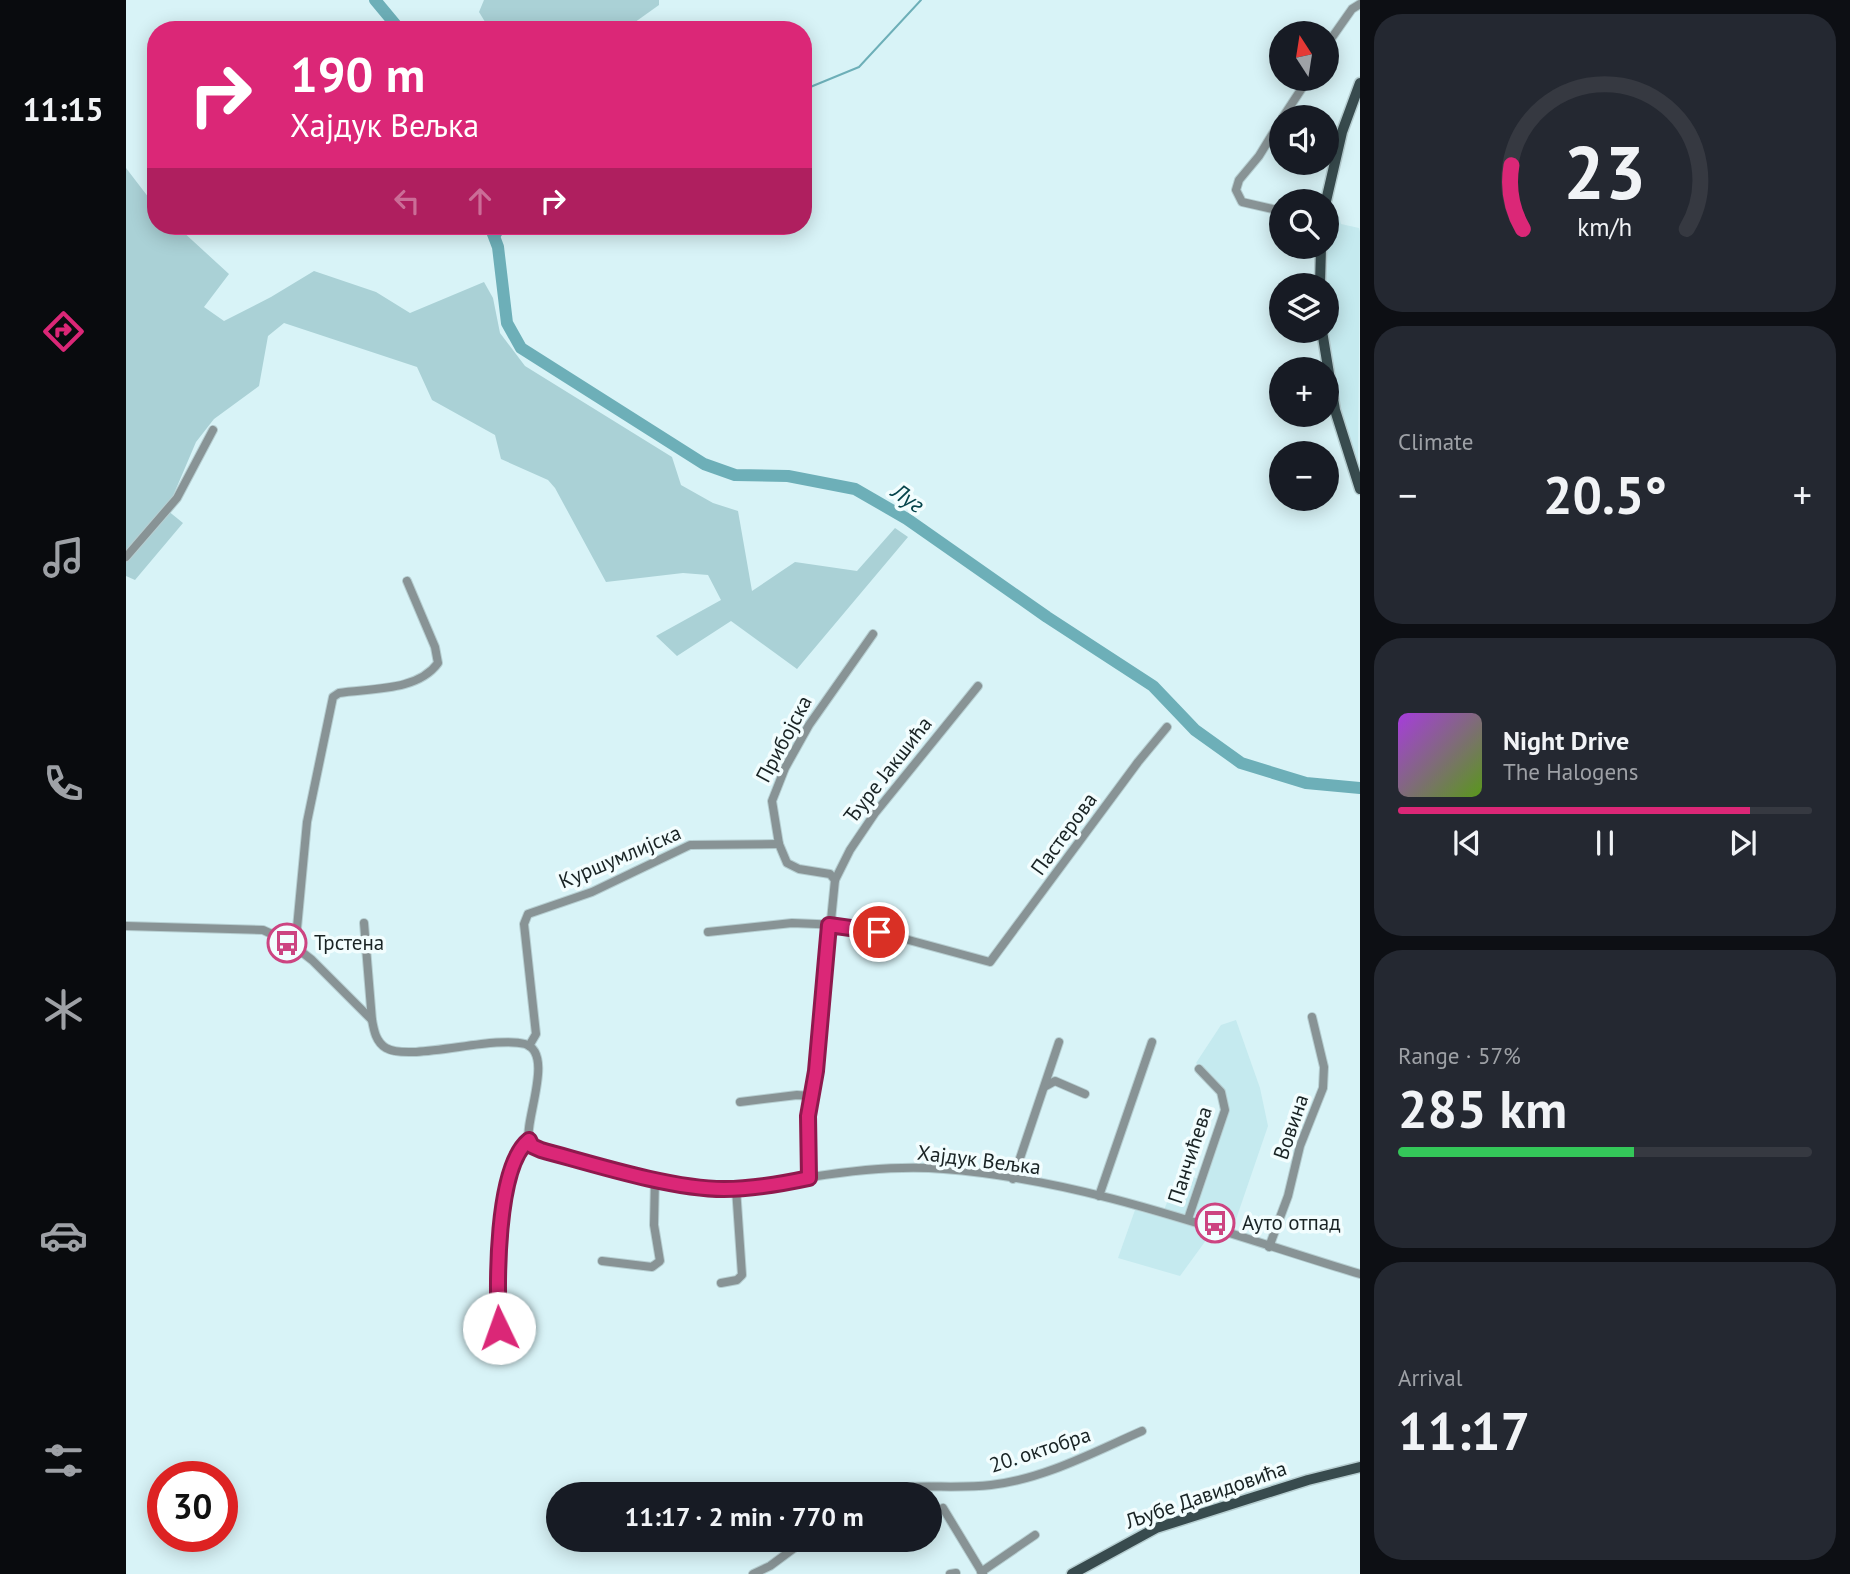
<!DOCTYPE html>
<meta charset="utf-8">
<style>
:root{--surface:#171b24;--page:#242831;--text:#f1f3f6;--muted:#9ea1a6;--line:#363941;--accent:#db2777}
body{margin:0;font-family:"PT Sans",sans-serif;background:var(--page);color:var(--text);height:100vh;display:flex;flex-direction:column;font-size:26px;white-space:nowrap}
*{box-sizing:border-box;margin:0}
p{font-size:23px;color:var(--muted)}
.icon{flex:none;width:38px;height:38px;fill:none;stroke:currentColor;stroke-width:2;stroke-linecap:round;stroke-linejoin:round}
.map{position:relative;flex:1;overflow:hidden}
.panel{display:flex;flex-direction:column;gap:14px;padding:14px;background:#0d0f14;width:490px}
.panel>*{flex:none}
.banner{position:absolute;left:21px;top:21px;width:665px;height:214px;border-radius:28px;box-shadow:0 4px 18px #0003;background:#db2777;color:#fff;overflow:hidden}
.needle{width:46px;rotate:348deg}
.fabs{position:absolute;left:1143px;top:21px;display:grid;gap:14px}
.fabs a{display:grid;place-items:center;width:70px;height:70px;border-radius:50%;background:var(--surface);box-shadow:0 4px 18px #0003;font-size:35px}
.speed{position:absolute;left:21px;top:1461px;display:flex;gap:14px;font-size:35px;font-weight:700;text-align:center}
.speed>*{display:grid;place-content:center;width:91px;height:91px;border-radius:50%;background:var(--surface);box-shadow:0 4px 18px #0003;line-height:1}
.speed .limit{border:10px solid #d22;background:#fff;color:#111}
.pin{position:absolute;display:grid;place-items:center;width:60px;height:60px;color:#fff;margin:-30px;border:4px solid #fff;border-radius:50%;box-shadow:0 2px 7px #0007}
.me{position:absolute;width:77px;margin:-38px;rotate:357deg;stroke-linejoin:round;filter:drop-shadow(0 0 5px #0008)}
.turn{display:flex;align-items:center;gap:24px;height:147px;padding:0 28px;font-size:32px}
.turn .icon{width:91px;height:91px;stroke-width:2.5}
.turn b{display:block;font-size:49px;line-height:60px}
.lanes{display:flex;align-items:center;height:66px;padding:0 28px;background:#0003;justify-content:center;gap:35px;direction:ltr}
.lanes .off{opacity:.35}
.big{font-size:52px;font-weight:700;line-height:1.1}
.panel .card{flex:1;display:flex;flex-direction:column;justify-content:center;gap:10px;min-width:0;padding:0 24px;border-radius:28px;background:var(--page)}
.panel .dial{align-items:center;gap:0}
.dial svg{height:182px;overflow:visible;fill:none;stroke:var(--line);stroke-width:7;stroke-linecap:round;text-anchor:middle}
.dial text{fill:var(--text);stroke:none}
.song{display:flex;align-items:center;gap:21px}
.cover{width:84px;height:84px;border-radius:10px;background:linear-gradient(135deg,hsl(280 70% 55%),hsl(90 70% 35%))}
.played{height:7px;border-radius:4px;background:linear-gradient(90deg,var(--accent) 85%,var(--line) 85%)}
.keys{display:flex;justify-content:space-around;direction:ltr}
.heat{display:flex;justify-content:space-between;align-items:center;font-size:38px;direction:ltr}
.charge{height:10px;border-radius:5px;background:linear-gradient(90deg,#34c759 57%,var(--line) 0)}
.trip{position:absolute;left:420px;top:1482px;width:396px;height:70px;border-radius:35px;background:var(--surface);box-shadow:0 4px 18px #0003;font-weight:700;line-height:70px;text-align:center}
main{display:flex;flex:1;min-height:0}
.dock{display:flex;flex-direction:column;width:126px;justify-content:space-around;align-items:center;background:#090b0e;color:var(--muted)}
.dock .icon{width:49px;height:49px}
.dock .current{color:var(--accent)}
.dock b{font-size:32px;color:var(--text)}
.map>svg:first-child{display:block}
.built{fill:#c5eaef}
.green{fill:#aad1d6}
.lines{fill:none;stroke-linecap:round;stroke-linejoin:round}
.stream{stroke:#6dafb8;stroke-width:2}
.river{stroke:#6dafb8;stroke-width:12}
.minor-casing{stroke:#b6ced1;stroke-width:10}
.major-casing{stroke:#b6ced1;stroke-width:13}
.minor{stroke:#889395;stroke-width:8}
.major{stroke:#384b4e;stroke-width:10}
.route-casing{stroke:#8e194d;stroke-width:18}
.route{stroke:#db2777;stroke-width:12}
.labels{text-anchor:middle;stroke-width:7;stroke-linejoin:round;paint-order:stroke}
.street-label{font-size:21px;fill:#192324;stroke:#f2fdfe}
.poi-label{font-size:21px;fill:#192324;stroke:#f2fdfe;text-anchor:start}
.water-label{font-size:23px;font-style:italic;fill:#05444b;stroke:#f2fdfe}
</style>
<main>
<nav class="dock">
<b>11:15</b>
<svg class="icon current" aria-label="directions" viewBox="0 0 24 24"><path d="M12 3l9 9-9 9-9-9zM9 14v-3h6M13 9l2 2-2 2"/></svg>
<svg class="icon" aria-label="music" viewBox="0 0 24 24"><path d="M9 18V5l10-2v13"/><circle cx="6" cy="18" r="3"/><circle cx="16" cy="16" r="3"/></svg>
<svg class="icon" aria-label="phone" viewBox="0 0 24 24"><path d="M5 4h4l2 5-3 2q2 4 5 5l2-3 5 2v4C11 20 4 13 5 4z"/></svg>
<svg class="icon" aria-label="climate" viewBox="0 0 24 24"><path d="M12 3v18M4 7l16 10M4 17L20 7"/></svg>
<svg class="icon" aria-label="car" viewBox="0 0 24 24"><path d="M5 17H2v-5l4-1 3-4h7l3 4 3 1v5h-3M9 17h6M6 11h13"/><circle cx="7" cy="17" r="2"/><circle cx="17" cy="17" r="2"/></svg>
<svg class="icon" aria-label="filters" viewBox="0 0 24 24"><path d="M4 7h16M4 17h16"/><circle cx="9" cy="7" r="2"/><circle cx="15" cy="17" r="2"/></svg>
</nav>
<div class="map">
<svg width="1234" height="1574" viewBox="0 0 1234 1574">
<rect width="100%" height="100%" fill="#d8f3f7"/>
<g class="built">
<path d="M1201 211 1213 216 1215 224 1233 228 1234 232 1232 467 1212 401 1200 331 1198 247H1200Z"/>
<path d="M1110 1020 1134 1088 1142 1126 1106 1231 1067 1217 1103 1111 1095 1089 1070 1063 1095 1025Z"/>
<path d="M1053 1173 1076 1180 1060 1217 1038 1210Z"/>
<path d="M1009 1210 1086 1232 1054 1276 992 1258Z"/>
</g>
<g class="green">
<path d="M358 0H533V5L498 30H364L353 12Z"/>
<path d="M0 168 23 198 30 199V226H55V230L103 274 78 307 98 321 145 297 188 271 250 292 284 313 358 282 367 298 374 333 399 366 546 457 555 485 587 503 612 511 626 591 669 562 731 571 769 528 782 537 671 669 605 621 551 656 530 636 595 600 582 575 557 573 480 582 429 488 422 480 375 459 369 435 306 400 291 367 158 323 142 336 133 386 88 419 70 442 41 510 57 523 9 580 0 576Z"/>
</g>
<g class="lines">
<g class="stream">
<path d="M677 90 733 67 795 0"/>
<path d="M370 242 381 226"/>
</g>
<g class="river">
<path d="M249 0 274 30"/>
<path d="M364 226 372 247 381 323 395 348 578 464 609 475 662 476 729 489 781 519 921 617 1027 686 1069 730 1115 763 1180 783 1234 788"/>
</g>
<defs>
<g id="minor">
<path d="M1200 46 1226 9 1234 4"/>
<path d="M1157 117 1182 79"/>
<path d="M1155 120 1133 156 1113 180 1110 190 1116 202 1155 211"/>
<path d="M0 557 51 498 87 430"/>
<path d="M709 880 704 874 673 869 661 863 653 844 646 801 659 768 683 725 747 634"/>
<path d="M238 923 246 1020C248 1031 250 1042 260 1048 284 1062 369 1035 399 1044 429 1053 398 1121 403 1140 405 1146 409 1148 415 1150 473 1165 536 1187 596 1189 627 1190 655 1182 685 1177 729 1170 774 1165 818 1169 961 1180 1098 1233 1234 1274"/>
<path d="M0 926 137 930 163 942 186 960 246 1020"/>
<path d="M582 932 666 923 715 925 753 932 864 962 1012 762 1041 727"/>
<path d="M163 942 171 928 181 822 207 697 213 693C243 688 291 692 312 663L309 647 281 581"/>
<path d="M403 1046 410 1034 398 924 402 914 466 892 564 845 653 844"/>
<path d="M920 1086 929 1081 959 1094"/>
<path d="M614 1102 671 1095 685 1096"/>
<path d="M683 1178 682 1116 690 1071 709 880 724 850 749 813 852 686"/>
<path d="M887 1179 933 1042"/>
<path d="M973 1196 1026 1042"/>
<path d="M1062 1219 1099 1110 1095 1092 1073 1069"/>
<path d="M1143 1247 1162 1196 1174 1146 1197 1088 1198 1067 1186 1017"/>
<path d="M476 1261 526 1267 534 1261 528 1225 529 1178"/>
<path d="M595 1283 611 1280 616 1275 610 1188"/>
<path d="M378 1355C370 1310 365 1170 403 1140"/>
<path d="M737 1494C778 1481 823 1490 865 1485 918 1479 968 1452 1016 1431"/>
<path d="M817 1508 857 1574"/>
<path d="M855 1572 909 1535"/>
<path d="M627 1574 644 1566 679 1540"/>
<path d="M824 1574 830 1573"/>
</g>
<g id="major">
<path d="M1200 201 1216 132 1234 83"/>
<path d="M1194 285 1195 247"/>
<path d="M1196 331 1209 410 1234 489"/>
<path d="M946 1574 1030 1528 1182 1480 1234 1467"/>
</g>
</defs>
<use href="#minor" class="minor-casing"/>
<use href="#major" class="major-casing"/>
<use href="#minor" class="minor"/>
<use href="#major" class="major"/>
</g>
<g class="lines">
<defs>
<path id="route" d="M373 1328C371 1287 369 1167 403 1140L406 1146 415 1150C467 1164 545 1189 598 1189 627 1189 655 1184 683 1178L682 1116 690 1071 703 925 753 932"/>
</defs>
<use href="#route" class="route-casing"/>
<use href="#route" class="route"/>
</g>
<defs>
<symbol id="bus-ring" viewBox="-11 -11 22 22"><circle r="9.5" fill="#f2fdfe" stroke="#cc4481" stroke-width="1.5"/><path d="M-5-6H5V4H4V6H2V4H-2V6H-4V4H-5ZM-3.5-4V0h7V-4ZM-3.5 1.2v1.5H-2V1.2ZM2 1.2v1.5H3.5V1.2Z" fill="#cc4481"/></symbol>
</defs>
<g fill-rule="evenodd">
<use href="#bus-ring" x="139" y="921" width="44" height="44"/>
<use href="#bus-ring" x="1067" y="1201" width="44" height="44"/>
</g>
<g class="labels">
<g class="street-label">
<text transform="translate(658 739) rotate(-62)" y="7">Прибојска</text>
<text transform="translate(762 770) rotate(-52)" y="7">Ђуре Јакшића</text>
<text transform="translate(938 834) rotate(-54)" y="7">Пастерова</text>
<text transform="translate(494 857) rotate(-23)" y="7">Куршумлијска</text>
<text transform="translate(1165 1127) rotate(-71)" y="7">Вовина</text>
<text transform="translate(1064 1155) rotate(-72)" y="7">Панчићева</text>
<text transform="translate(853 1160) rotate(7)" y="7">Хајдук Вељка</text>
<text transform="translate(914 1450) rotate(-18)" y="7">20. октобра</text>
<text transform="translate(1080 1495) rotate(-19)" y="7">Љубе Давидовића</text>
</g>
<g class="poi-label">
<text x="188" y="950">Трстена</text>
<text x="1116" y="1230">Ауто отпад</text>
</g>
<g class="water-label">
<text transform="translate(782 498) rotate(34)" y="8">Луг</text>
</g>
</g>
</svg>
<div class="fabs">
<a><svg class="needle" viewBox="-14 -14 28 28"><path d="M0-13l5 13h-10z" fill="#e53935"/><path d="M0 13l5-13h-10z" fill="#9ea1a6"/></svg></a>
<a><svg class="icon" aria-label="sound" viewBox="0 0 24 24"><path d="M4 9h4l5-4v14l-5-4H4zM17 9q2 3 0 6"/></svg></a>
<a><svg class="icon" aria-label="search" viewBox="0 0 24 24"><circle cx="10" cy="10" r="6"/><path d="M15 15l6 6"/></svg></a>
<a><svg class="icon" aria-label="layers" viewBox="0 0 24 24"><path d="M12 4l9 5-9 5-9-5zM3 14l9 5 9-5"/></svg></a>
<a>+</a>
<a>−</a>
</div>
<div class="speed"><div class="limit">30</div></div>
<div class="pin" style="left:753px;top:932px;background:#d93025"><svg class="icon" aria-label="arrive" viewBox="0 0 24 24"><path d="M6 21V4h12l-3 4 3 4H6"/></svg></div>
<svg class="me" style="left:373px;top:1328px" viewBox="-20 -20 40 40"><circle r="19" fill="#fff"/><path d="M0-13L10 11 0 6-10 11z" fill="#db2777"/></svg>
<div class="trip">11:17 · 2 min · 770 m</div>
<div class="banner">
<div class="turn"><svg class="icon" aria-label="right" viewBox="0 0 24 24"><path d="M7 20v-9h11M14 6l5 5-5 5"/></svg><div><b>190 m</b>Хајдук Вељка</div></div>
<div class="lanes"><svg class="icon off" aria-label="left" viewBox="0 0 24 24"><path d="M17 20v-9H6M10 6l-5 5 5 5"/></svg><svg class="icon off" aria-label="ahead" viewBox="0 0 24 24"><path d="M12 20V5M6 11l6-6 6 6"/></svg><svg class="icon" aria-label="right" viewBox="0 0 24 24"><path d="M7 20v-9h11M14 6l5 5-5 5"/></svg></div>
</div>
</div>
<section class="panel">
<div class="card dial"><svg viewBox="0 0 100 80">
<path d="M14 69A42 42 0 1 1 86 69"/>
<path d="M14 69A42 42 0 0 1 9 41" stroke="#db2777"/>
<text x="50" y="56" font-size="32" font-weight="700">23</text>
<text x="50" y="72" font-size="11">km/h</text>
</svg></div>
<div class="card"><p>Climate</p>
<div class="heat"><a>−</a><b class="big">20.5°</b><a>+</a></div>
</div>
<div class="card">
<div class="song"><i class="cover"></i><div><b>Night Drive</b><p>The Halogens</p></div></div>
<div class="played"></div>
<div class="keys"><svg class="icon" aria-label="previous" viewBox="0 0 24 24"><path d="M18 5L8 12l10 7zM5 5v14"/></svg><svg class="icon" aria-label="pause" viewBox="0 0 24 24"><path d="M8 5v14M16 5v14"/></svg><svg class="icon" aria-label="next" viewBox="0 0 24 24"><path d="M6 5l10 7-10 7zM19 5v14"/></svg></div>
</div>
<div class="card"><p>Range · 57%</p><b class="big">285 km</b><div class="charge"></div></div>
<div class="card"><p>Arrival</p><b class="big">11:17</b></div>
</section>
</main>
